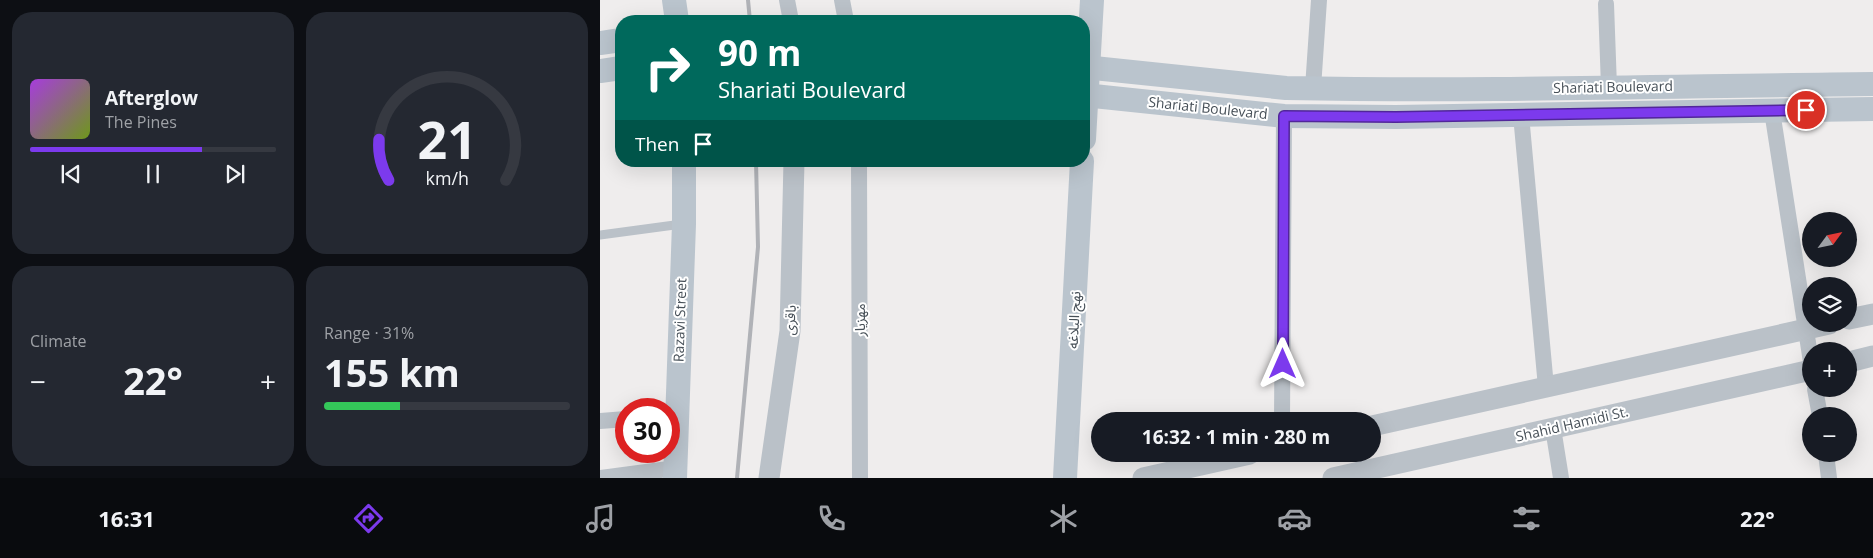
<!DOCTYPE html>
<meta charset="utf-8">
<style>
:root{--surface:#171b24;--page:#242831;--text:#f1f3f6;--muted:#9ea1a6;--line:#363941;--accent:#7c3aed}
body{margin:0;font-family:"Open Sans","Noto Sans Arabic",sans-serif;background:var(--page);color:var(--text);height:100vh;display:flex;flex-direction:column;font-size:19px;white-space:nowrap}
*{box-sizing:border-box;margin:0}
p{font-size:16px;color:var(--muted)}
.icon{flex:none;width:28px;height:28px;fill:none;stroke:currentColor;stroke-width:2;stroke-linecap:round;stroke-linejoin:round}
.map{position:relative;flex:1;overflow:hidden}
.details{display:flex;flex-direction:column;gap:12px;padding:12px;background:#0d0f14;width:600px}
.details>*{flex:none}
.top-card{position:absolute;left:15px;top:15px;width:475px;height:152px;border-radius:20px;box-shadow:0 5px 20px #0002;background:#00695c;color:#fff;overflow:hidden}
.needle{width:32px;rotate:57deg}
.fabs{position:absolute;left:1202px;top:212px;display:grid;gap:10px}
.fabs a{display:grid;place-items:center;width:55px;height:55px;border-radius:50%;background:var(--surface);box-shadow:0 5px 20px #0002;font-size:25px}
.speed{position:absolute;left:15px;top:398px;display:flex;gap:10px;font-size:25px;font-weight:700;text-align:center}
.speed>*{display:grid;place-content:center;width:65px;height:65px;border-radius:50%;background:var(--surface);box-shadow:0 5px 20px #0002;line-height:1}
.speed .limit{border:8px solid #d22;background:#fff;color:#111}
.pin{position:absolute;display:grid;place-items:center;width:42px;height:42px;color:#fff;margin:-21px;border:2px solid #fff;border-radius:50%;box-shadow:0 1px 5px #0007}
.me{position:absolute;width:55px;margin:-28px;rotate:0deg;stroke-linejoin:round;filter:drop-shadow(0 0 4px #0008)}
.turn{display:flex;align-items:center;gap:18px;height:105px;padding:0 20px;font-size:22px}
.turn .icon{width:65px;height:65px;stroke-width:2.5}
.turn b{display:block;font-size:35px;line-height:42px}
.then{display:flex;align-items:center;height:48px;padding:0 20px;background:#0003;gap:10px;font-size:19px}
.big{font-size:38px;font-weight:700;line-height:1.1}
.details .card{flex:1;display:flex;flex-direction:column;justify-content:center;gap:8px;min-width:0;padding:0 18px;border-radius:20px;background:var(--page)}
.details .dial{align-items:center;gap:0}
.dial svg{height:130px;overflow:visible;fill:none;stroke:var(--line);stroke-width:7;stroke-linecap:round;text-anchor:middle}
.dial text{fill:var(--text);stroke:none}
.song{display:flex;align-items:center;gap:15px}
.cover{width:60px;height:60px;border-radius:8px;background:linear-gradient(135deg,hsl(280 70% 55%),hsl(80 70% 35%))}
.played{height:5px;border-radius:2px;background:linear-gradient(90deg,var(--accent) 70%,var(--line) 70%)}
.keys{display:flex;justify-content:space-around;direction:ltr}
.heat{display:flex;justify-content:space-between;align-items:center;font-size:28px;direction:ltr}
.charge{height:8px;border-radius:4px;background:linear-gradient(90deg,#34c759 31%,var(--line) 0)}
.details .tiles{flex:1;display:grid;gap:12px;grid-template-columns:repeat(2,1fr)}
.trip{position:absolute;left:491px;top:412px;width:290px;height:50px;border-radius:25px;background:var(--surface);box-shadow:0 5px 20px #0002;font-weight:700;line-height:50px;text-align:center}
.tab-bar{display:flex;height:80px;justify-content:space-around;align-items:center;background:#090b0e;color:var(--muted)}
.tab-bar .icon{width:35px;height:35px}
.tab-bar .current{color:var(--accent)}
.tab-bar b{font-size:22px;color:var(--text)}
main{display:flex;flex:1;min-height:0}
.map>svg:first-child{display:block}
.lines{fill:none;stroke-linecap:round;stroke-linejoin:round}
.service{stroke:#bac1c8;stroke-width:9}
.minor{stroke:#bac1c8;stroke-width:16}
.tertiary{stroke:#bac1c8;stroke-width:21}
.secondary{stroke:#bac4cd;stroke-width:24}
.rail{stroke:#b0b2b7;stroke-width:4}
.route-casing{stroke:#51269a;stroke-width:12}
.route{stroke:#7c3aed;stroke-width:9}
.labels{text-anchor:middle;stroke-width:4;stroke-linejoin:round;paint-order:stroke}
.street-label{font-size:14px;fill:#475058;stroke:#fff}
</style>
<main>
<section class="details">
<div class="tiles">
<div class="card">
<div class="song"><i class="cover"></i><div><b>Afterglow</b><p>The Pines</p></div></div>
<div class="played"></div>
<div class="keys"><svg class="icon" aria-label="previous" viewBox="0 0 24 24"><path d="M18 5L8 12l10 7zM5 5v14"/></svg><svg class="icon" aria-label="pause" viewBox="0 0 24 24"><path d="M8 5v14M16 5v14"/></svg><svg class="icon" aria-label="next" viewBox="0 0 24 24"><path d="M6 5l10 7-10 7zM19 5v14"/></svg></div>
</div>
<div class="card dial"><svg viewBox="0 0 100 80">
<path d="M14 69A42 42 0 1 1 86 69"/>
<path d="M14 69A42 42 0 0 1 8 44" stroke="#7c3aed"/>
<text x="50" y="56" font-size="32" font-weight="700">21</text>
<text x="50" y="72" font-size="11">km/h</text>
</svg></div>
<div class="card"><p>Climate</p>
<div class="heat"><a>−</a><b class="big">22°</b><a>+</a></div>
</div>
<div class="card"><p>Range · 31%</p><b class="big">155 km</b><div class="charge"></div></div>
</div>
</section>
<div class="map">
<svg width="1273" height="478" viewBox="0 0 1273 478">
<rect width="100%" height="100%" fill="#efeded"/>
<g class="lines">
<path class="service" d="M0 235 82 224"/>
<g class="minor">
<path d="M187 0 191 21"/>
<path d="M242 0 246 21"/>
<path d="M1006 4 1009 87"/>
<path d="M713 88 719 0"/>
<path d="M1172 111 1211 362"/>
<path d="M921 115 946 387"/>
<path d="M259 161 260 478"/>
<path d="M1215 389 1220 416"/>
<path d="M0 421 26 419"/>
<path d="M682 421 684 116"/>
<path d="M953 428 961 478"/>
<path d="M1226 454 1229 478"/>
<path d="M0 478 76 468"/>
</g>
<g class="tertiary">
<path d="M1249 319 1273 314"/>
<path d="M1249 362 1273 356"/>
<path d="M772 426 1229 324"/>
<path d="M169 478 190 331 194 161"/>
<path d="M543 478 650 454"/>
<path d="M733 478 1211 370"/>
</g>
<g class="secondary">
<path d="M74 0 77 21"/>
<path d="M0 43 21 40"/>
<path d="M484 67 686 88C882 92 1077 86 1273 84"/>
<path d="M0 71 21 68"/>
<path d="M484 95 684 116 796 117 1273 109"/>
<path d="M484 139 492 0"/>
<path d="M75 478 84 224V161"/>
<path d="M465 478 482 161"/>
</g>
<g class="rail">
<path d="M148 0 150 21"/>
<path d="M137 478 158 247 156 161"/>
</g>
</g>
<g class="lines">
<defs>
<path id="route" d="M683 364 684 116 796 117 1206 110"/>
</defs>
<use href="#route" class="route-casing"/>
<use href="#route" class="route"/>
</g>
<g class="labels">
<g class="street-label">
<text transform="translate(1013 87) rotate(-1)" y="5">Shariati Boulevard</text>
<text transform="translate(608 108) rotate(6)" y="5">Shariati Boulevard</text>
<text transform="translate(80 320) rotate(-88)" y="5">Razavi Street</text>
<text transform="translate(190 320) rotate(-87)" y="5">باقری</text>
<text transform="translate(260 320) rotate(-90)" y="5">مهزیار</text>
<text transform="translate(474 320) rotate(-87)" y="5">نهج البلاغه</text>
<text transform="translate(972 424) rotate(-13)" y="5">Shahid Hamidi St.</text>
</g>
</g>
</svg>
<div class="fabs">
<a><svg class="needle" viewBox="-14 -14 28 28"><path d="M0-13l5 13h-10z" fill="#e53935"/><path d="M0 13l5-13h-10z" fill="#9ea1a6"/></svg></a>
<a><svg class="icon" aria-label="layers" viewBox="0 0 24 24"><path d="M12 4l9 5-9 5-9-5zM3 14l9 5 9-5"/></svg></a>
<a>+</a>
<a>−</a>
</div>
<div class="speed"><div class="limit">30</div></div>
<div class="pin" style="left:1206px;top:110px;background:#d93025"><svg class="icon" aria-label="arrive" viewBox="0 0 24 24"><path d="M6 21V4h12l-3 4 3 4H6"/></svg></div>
<svg class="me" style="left:683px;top:364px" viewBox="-20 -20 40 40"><path d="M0-17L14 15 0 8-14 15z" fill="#7c3aed" stroke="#fff" stroke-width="4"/></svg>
<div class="trip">16:32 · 1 min · 280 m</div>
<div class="top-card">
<div class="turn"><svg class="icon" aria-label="right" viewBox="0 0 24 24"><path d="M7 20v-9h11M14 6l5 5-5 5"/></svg><div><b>90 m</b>Shariati Boulevard</div></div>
<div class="then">Then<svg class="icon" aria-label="arrive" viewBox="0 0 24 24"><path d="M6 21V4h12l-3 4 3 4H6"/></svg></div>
</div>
</div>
</main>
<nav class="tab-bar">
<b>16:31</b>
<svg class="icon current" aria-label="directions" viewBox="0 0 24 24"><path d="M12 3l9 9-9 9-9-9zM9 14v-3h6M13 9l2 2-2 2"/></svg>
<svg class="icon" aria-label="music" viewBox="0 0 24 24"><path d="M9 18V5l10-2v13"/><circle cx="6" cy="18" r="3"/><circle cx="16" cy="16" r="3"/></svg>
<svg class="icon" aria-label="phone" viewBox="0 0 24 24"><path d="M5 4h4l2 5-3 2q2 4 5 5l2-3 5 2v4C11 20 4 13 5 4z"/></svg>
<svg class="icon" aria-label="climate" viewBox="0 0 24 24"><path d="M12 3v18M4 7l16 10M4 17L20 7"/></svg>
<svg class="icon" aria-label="car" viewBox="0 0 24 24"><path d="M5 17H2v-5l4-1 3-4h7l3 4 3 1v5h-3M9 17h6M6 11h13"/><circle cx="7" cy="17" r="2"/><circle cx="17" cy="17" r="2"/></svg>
<svg class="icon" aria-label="filters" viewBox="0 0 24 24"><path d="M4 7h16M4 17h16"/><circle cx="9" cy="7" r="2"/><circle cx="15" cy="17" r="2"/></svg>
<b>22°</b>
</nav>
